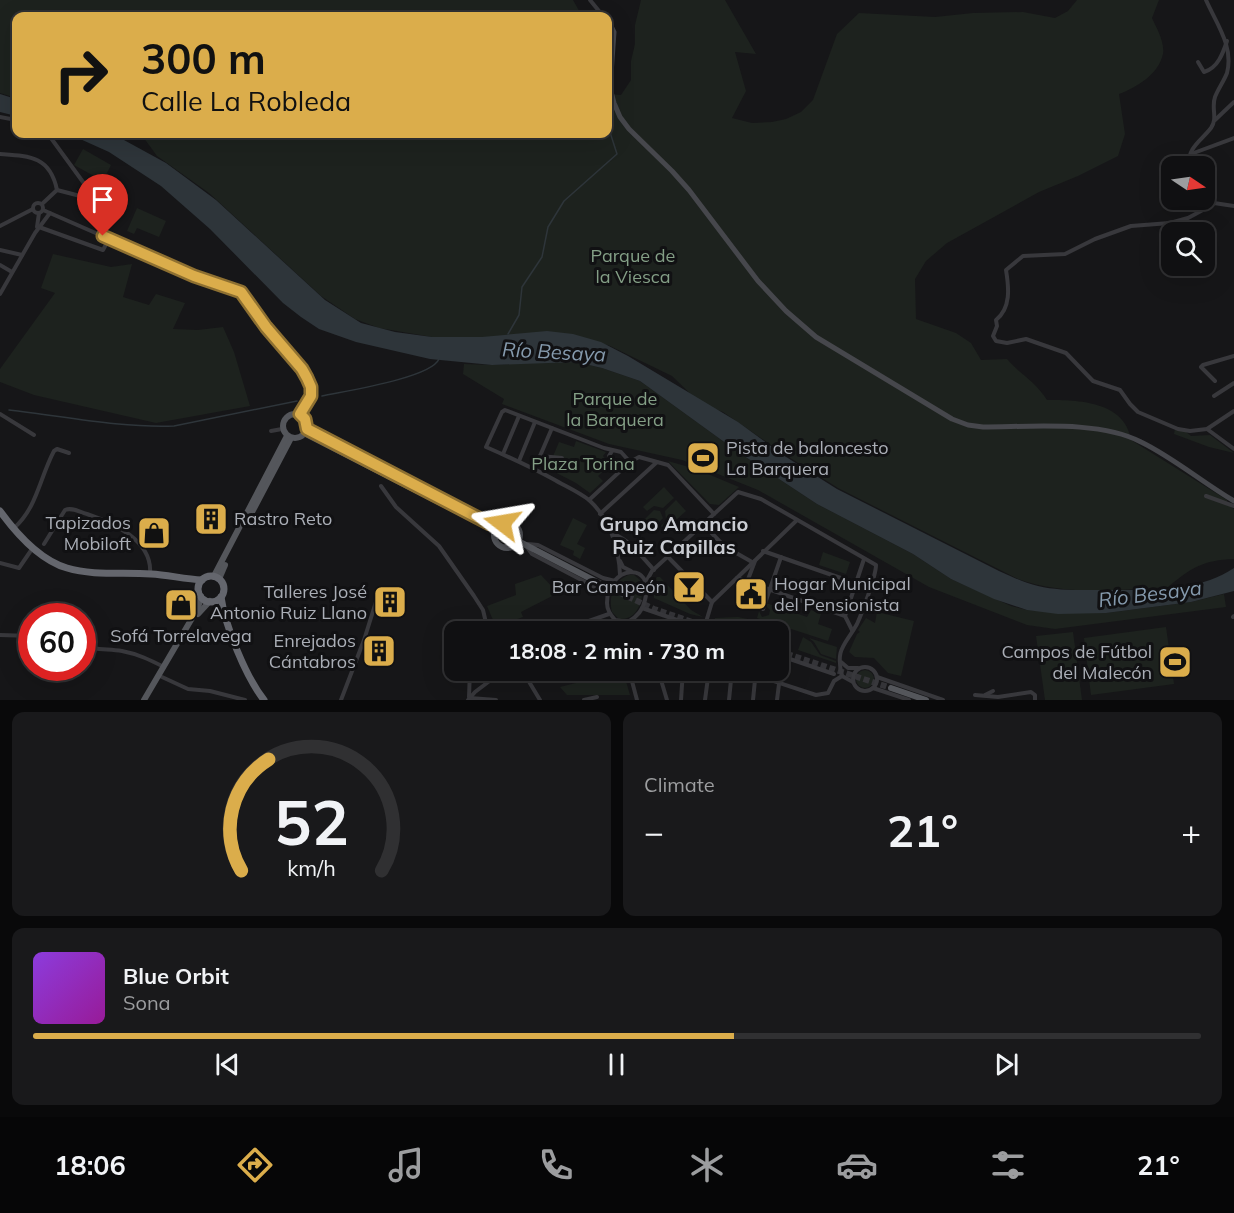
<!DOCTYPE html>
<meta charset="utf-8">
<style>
:root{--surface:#101012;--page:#19191b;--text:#f1f3f6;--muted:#9c9d9f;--line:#303032;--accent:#dbad4b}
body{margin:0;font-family:Mulish,sans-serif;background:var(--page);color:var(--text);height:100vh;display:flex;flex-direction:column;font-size:22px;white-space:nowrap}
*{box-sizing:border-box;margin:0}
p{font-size:20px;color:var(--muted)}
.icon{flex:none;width:33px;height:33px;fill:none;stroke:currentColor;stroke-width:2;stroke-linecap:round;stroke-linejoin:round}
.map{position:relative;height:700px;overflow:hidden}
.drawer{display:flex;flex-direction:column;gap:12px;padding:12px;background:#09090a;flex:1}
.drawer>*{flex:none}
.hud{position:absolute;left:12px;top:12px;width:600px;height:126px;border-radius:12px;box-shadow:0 6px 24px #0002,0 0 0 2px var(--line);background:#dbad4b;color:#111;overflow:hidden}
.needle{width:39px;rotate:103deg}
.controls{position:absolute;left:1161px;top:156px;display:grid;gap:12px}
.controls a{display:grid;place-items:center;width:54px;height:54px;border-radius:12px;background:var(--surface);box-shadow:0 6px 24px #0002,0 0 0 2px var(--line);font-size:30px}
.speed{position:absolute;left:18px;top:603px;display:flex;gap:12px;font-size:30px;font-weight:700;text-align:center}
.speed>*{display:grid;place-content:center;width:78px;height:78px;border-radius:50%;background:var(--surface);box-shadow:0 6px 24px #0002,0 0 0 2px var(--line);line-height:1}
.speed .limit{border:9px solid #d22;background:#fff;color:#111}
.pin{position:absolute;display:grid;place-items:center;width:51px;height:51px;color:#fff;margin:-62px -26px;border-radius:50% 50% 50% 0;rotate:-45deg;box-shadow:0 0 6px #0007}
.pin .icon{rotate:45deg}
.me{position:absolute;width:66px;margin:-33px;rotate:284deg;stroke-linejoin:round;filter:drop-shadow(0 0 4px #0008)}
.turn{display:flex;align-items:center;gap:21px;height:126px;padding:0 30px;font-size:27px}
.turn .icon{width:78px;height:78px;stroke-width:2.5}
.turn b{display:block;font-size:42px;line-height:51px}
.big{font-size:45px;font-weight:700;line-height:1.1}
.drawer .card{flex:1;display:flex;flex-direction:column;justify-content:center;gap:9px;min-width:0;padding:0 21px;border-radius:12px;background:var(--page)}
.drawer .dial{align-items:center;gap:0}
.dial svg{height:156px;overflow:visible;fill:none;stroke:var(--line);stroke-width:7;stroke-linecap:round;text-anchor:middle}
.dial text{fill:var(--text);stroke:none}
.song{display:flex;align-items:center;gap:18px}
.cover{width:72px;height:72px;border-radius:9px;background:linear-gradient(135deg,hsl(270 70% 55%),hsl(300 70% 35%))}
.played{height:6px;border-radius:3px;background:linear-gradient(90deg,var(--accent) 60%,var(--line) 60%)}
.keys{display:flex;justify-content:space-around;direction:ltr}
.heat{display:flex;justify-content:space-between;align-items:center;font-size:33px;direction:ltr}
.drawer .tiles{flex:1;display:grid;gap:12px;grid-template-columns:1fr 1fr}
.card:last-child{grid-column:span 2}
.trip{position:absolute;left:444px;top:621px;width:345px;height:60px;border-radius:12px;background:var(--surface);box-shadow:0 6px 24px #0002,0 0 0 2px var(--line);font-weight:700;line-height:60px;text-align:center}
.tab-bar{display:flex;height:96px;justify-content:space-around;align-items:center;background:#060607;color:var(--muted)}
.tab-bar .icon{width:42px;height:42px}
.tab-bar .on{color:var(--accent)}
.tab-bar b{font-size:27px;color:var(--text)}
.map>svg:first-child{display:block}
.green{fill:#1d221e}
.water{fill:#2e353a}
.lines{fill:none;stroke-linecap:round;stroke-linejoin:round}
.stream{stroke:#2e353a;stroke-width:1.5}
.primary-tunnel{stroke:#343438;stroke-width:6;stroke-dasharray:6 3;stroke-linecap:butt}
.street{stroke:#38383c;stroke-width:4}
.secondary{stroke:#46474c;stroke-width:5}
.primary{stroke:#54565b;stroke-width:6}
.highway{stroke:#64666d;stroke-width:7}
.route-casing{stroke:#8e7031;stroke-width:15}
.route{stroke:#dbad4b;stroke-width:10}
.labels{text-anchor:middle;stroke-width:6;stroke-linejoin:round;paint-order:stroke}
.park-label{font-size:18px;fill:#849f86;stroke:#111113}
.poi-label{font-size:18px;fill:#aaaeb6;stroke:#111113;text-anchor:end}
.water-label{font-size:20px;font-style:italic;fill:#859aad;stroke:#111113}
.neighbourhood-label{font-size:20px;font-weight:bold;fill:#cacdd3;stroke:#111113}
</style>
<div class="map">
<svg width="1234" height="700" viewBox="0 0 1234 700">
<rect width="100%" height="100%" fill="#161618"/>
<g class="green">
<path d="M0 0H573L582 16H16V98L0 93Z"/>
<path d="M641 0H725L756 54 735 52 746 91 732 118 752 123 772 122 786 119 801 112 813 100 837 34 859 13 935 17 973 13 1023 12 1055 18 1068 11 1077 0H1159L1152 18C1156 27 1165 42 1163 54 1158 75 1137 87 1119 94L1125 134 1118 156 1078 176 1039 192 947 243 926 261 915 279 916 319 956 333 971 343 981 360 1007 359C1021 375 1035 381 1047 400 1078 400 1125 401 1131 440L1227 500V504L1234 509V559C1203 560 1191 568 1168 587 1119 590 1063 596 1018 579L838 488 784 454 723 412 701 404 672 376 608 345 581 342 432 337 379 328 355 319 321 296 209 193 157 156 141 134H608V94L621 95 631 80V61L635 44V25Z"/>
<path d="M83 149 111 165 103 181 74 165Z"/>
<path d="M137 208 166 221 159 237 137 228 134 234 127 231Z"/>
<path d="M53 254 111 267 132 264 123 297 149 305 156 294 185 303 173 329 198 330 223 327 234 352 250 406 156 423 34 395 0 382V369L55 293 41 288Z"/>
<path d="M542 362H576L602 368 640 381 738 452 817 504 913 554 951 579 1011 606 1027 610 1106 613 1191 602 1224 594 1226 607 1055 629 1027 625 929 587 758 490 698 466 682 460 609 444 502 404 504 399 463 374 464 364 492 365Z"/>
<path d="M1175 429 1186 432 1191 436 1210 435 1234 453 1209 447 1174 434Z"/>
<path d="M576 441 606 452 603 456 610 465 598 476 603 481 590 493 576 483 537 463 543 460 551 461 559 442 574 447Z"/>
<path d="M668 461 696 469 739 487 719 505 710 504Z"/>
<path d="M664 487 674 498 663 508 654 506 647 511 643 507Z"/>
<path d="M676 500 686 511 665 530 661 526 666 520 665 511Z"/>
<path d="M654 510 660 511 663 518 654 528 648 529 644 527 643 521Z"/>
<path d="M573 518 587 525 577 544 585 548 580 559 573 555 574 551 560 545Z"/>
<circle cx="507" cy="535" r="9"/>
<path d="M823 552 850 562 846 574 819 565Z"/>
<path d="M541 575 558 593 521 612 523 617 496 627 487 606 516 595 515 584Z"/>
<path d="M629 575H634L640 580C646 595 639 621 619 619L612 612C608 597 614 580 629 575Z"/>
<path d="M657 577H660L691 610 703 617 690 614 654 598 653 582Z"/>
<path d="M766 603 807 617 811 610 821 614 818 624 832 629 828 641 757 618 759 611 762 617 769 615 770 610 766 606Z"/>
<path d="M877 612 914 621 901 676 888 673 874 658 855 657 849 652 857 634 860 632 858 630 866 618 875 623Z"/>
<path d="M738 617 752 620 747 631 714 621 715 618Z"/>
<path d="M604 620 611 627 612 631H577L590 624Z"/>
<path d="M1166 627 1174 684 1091 695 1084 638Z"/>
<path d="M1073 632 1082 700H1045L1036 636Z"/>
<path d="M803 637 811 642 820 655 836 661V663L798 650Z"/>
<path d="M809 638 837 647 836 659 821 654 814 642Z"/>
<circle cx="865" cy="679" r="9"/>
<path d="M623 671 630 695H567L560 687Z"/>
</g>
<g class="water">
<path d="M0 94 16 99V116L0 112Z"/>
<path d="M69 134H113L166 163 216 200 325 300 361 323 395 332 432 337H482L547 331 573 334 601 342 628 356 738 422 783 455 837 489 999 571C1012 577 1025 583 1038 586 1059 591 1082 590 1103 590 1146 590 1197 593 1234 568V591L1191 602 1106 613 1058 614 1027 610 994 599 951 579 913 554 817 504 738 452 640 381 602 368 576 362 492 365 430 359 356 342 319 329 301 317 283 303 210 229 161 186 109 152Z"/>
</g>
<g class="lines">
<g class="stream">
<path d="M508 334 519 315 522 287 542 257 548 227 564 201 617 154 608 126"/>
<path d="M322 396C345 391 431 378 439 359"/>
<path d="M9 410C63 416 119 428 174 426L297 401"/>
</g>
<g class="primary-tunnel">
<path d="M595 581 654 609 722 632"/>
<path d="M778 651 891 688"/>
</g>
<g class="street">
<path d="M590 0 603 16"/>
<path d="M1198 62 1204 72C1218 68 1223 53 1227 41"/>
<path d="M0 117 16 120"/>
<path d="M1215 120 1234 102"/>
<path d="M48 134 91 193"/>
<path d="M0 154C29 156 50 156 57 190"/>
<path d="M1191 154 1234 138"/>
<path d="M1188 166C1189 146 1200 142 1211 128 1218 118 1211 108 1215 97 1218 89 1224 81 1227 73 1234 46 1216 23 1206 0"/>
<path d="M57 190 88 198 93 191 99 190 116 199"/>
<path d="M1204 196 1214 203 1234 206"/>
<path d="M1211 201 1201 211 1188 218 1170 223 1131 226 1095 239 1065 254 1023 256 1006 270C1009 288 1011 308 996 320L997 326 993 336 996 341 1007 343 1026 339 1066 353 1093 381 1120 390 1130 404 1138 412 1178 429 1190 431 1207 429 1234 411"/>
<circle cx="38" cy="208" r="5"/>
<path d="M42 204 57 190"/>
<path d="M43 210 194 276 241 292 266 327 302 369 307 378 311 387V397L300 414"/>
<path d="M0 226 33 209"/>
<path d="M37 227 39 213"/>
<path d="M39 227 103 250 109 239"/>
<path d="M0 250 22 255"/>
<path d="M0 265 12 272"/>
<path d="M0 294 35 233 50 213"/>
<path d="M1215 381 1201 367 1203 365 1234 356"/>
<path d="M1214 396 1234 383"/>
<path d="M0 414 34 435"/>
<path d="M1207 429 1234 449"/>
<path d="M271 431 282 429"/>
<path d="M612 451 609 456 622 469"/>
<path d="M503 454 519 416"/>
<path d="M540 456 562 458"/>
<path d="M519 461 535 422"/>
<path d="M532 467 540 456 552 428"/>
<path d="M381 486 396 507 439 546 474 596 483 610 487 627 491 632"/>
<path d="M1206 496 1234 506"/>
<path d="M589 500 630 462 639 457 668 465 714 514"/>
<path d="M600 514 657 462"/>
<path d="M703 524 724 546 752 562"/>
<path d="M14 528C37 508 40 477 54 451L57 449 69 453"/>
<path d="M613 534C630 540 642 557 654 570"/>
<path d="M44 544 65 510C72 507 79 512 87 514 113 523 153 540 150 574"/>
<path d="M528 544 538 545 603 578 615 581"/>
<path d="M527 547 532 554 608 594"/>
<path d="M763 551 855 583"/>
<path d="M668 557 712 602"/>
<path d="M620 561 623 567 631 571"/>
<path d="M0 563 19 568 32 549"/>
<path d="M620 575C619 548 610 519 589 500 579 492 565 486 553 479 531 467 509 457 486 447L502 412 505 410 604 448 621 452 630 462"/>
<path d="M737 578 845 616 852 630"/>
<path d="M646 582 652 571 738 492 761 499 876 565C876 576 862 613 857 624 845 646 835 648 842 676"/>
<path d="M747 582 755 561"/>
<path d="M642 608 712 632"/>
<path d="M763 609 781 557"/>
<path d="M845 616 864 559"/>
<path d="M1233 617 1234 616"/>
<path d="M615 620 628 622C637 617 643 610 645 600 656 560 607 565 607 603 607 616 619 620 621 632"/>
<path d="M572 632 586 622 609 614"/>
<path d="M703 632 712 602 796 521"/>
<path d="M0 635 32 636"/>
<path d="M82 646C96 650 108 649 122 651 138 654 150 660 164 667"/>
<path d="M778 655 834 674"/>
<path d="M841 662 848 668H858"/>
<circle cx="865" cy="679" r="12"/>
<path d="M522 670 540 700"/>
<path d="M629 670 637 700"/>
<path d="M658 670 667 700"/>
<path d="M740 670 816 695 828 693 834 681 842 676"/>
<path d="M842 676 853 682"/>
<path d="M162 677 188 689 210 691 245 700"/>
<path d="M877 677 943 700"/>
<path d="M873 688 909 700"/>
<path d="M975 695 998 697 1031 692 1035 695V700"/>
<path d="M985 695 993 691"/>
<path d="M469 697 470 670"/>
<path d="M470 698 496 700"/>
<path d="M341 700 364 640 380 589"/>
<path d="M468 700 475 692 504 670"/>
<path d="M584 700 597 697"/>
<path d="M681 700 683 670"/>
<path d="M705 700 709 670"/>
<path d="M729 700 732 670"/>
<path d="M753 700 756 670"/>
<path d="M777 700 779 684"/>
</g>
<g class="secondary">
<path d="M603 16H604"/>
<path d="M608 20 614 32 610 88 614 103 620 117 629 129 672 171 689 190 758 281 786 311 816 337 952 419 968 425 983 427C1030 427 1099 420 1141 442 1174 458 1203 483 1234 501"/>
</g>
<g class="primary">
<circle cx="295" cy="426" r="12"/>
<path d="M307 429 490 524 498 526"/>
<path d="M304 433 470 518"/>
<path d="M250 516 291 438"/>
<circle cx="507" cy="535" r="13"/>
<path d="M484 525 495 531"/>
<path d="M518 541 595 581"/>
<path d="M214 576 287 436"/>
<path d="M219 579 225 565"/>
<path d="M198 614 210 601"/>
<path d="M891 688 926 700"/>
<path d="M144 700 198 608 201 596"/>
</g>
<g class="highway">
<path d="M0 511C16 533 40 560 67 568 93 576 124 572 151 574 168 575 184 579 202 580"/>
<circle cx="211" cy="589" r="13"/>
<path d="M221 597C225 626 246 677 264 700"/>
</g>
</g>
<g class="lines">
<defs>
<path id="route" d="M103 236 194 276 241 292 266 327 302 369 307 378 311 387V396L300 414 305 419 307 429 490 524 498 526 502 523"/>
</defs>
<use href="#route" class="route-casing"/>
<use href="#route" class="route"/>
</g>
<defs>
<symbol id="stadium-square" viewBox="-11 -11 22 22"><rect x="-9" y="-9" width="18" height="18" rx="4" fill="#dbad4b" stroke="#111113"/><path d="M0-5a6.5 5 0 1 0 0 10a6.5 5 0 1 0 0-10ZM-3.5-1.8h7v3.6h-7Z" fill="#111"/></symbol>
<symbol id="building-square" viewBox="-11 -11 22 22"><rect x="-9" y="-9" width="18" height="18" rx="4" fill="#dbad4b" stroke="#111113"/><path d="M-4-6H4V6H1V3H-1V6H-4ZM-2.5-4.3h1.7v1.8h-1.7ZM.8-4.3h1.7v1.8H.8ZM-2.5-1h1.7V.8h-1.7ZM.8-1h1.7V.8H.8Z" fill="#111"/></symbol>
<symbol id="shop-square" viewBox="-11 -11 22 22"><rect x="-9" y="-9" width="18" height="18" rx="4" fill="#dbad4b" stroke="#111113"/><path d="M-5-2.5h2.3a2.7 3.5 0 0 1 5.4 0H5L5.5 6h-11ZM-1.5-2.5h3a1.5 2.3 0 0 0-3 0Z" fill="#111"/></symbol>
<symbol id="bar-square" viewBox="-11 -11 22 22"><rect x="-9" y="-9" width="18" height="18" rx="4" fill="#dbad4b" stroke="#111113"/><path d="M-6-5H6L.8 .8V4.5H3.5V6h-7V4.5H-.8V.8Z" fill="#111"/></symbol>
<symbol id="civic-square" viewBox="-11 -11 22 22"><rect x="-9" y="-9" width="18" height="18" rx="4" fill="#dbad4b" stroke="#111113"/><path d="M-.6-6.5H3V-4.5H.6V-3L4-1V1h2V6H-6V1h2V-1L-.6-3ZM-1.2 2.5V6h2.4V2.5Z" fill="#111"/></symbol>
</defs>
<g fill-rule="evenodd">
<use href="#stadium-square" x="684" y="439" width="38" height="38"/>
<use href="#building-square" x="192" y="500" width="38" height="38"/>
<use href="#shop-square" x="135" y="514" width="38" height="38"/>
<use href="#bar-square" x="670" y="568" width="38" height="38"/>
<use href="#civic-square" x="732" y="575" width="38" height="38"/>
<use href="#building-square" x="371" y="583" width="38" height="38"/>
<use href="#shop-square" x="162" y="586" width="38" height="38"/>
<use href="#building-square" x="360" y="632" width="38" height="38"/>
<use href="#stadium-square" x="1156" y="643" width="38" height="38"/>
</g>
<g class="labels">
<g class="park-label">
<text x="633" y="262">Parque de<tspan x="633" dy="21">la Viesca</tspan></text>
<text x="615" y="405">Parque de<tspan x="615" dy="21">la Barquera</tspan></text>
<text x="583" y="470">Plaza Torina</text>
</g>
<g class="poi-label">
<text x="726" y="454" text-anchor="start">Pista de baloncesto<tspan x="726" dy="21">La Barquera</tspan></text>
<text x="234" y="525" text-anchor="start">Rastro Reto</text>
<text x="131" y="529">Tapizados<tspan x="131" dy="21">Mobiloft</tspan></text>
<text x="774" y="590" text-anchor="start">Hogar Municipal<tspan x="774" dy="21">del Pensionista</tspan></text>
<text x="666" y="593">Bar Campeón</text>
<text x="367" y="598">Talleres José<tspan x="367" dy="21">Antonio Ruiz Llano</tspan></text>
<text x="181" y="642" text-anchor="middle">Sofá Torrelavega</text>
<text x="356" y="647">Enrejados<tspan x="356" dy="21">Cántabros</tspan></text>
<text x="1152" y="658">Campos de Fútbol<tspan x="1152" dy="21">del Malecón</tspan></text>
</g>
<g class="water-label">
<text transform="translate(554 352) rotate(3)" y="7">Río Besaya</text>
<text transform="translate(1150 594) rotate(-7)" y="7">Río Besaya</text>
</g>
<g class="neighbourhood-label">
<text x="674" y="531">Grupo Amancio<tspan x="674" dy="23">Ruiz Capillas</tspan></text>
</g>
</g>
</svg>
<div class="controls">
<a><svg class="needle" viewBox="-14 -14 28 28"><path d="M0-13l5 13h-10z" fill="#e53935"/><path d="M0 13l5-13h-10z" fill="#9c9d9f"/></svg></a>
<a><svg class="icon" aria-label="search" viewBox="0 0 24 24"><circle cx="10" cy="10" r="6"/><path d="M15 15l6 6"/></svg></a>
</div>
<div class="speed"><div class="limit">60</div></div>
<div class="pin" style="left:103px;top:236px;background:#d93025"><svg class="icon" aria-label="arrive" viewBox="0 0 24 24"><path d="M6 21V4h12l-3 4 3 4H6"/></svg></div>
<svg class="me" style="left:502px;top:523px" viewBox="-20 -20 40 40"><path d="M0-17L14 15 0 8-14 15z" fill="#dbad4b" stroke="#fff" stroke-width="4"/></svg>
<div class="trip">18:08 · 2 min · 730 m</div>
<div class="hud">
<div class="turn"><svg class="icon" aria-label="right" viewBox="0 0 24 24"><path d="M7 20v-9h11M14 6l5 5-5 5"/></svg><div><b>300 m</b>Calle La Robleda</div></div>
</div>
</div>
<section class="drawer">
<div class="tiles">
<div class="card dial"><svg viewBox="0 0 100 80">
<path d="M14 69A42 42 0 1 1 86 69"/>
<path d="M14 69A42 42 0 0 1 28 12" stroke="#dbad4b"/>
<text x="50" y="56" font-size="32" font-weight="700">52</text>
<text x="50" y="72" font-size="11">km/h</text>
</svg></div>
<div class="card"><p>Climate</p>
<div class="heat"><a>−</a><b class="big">21°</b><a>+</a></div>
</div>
<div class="card">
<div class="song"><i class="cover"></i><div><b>Blue Orbit</b><p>Sona</p></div></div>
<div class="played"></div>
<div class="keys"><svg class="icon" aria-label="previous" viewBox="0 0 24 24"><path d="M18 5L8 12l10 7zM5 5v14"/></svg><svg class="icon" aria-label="pause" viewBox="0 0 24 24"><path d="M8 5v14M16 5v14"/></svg><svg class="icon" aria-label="next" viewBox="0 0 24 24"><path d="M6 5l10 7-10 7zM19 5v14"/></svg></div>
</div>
</div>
</section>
<nav class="tab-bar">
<b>18:06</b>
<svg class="icon on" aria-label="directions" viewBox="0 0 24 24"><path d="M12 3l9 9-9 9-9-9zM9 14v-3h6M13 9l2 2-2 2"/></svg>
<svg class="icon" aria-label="music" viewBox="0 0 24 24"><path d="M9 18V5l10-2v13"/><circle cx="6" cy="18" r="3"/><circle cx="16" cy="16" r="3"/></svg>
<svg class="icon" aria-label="phone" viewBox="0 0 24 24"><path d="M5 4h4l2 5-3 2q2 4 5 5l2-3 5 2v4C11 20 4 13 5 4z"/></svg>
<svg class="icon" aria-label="climate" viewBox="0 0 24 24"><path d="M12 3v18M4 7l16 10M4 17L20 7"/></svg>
<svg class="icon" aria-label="car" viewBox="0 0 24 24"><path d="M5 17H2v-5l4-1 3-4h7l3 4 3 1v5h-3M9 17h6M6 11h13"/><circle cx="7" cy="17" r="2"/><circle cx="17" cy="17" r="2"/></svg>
<svg class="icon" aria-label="filters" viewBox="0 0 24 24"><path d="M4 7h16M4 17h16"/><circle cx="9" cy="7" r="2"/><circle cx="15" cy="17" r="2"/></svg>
<b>21°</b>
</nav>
